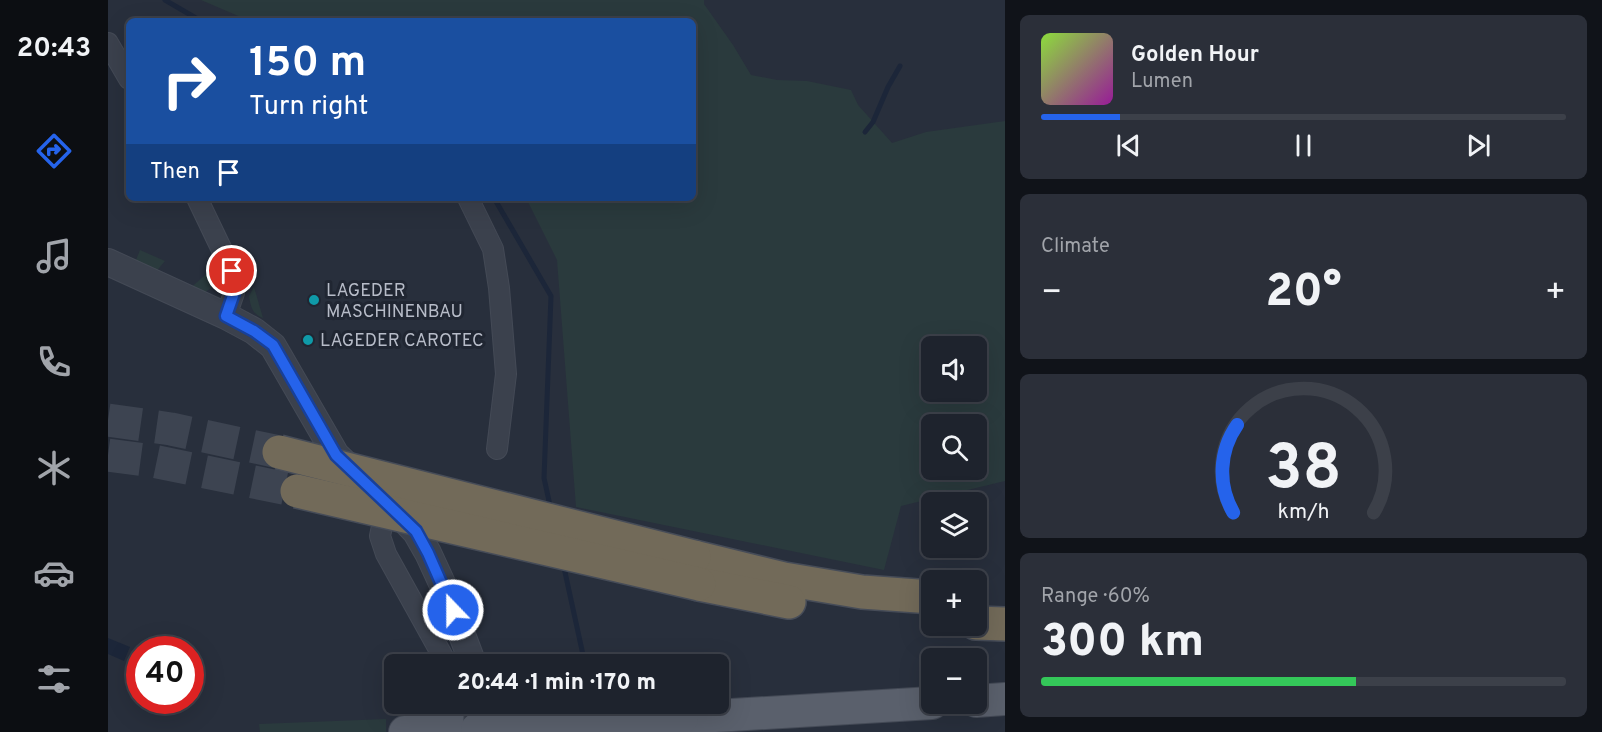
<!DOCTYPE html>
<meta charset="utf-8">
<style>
:root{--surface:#1e232d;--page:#2b2f39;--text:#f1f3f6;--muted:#a1a4aa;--line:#3c4049;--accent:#2563eb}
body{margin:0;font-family:Overpass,sans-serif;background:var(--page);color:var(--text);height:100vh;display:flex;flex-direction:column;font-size:22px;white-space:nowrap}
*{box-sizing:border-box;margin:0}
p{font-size:20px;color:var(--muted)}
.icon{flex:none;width:33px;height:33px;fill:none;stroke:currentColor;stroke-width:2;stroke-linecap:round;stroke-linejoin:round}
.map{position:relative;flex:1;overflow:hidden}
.side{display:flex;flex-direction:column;gap:15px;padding:15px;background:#101319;width:597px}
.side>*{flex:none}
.banner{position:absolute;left:18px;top:18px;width:570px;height:183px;border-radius:9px;box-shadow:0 6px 24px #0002,0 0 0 2px var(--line);background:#1a4fa0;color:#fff;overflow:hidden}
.controls{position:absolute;left:813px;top:336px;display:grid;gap:12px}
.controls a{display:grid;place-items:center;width:66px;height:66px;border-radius:9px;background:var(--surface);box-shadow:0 6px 24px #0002,0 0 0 2px var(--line);font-size:30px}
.speed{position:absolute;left:18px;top:636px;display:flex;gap:12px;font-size:30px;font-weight:700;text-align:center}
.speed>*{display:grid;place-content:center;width:78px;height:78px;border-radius:50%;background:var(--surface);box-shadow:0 6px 24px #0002,0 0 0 2px var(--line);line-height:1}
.speed .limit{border:9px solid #d22;background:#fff;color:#111}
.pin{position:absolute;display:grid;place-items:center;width:51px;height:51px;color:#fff;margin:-26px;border:3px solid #fff;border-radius:50%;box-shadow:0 2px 6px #0007}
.me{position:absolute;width:66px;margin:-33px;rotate:338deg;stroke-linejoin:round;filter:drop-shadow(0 0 4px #0008)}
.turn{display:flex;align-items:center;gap:21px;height:126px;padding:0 24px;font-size:27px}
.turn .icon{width:78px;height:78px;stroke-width:2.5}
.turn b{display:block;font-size:42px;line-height:51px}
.then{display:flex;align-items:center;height:57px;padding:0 24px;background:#0003;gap:12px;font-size:22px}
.big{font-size:45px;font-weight:800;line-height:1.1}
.side .card{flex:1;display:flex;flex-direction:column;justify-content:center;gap:9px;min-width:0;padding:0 21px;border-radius:9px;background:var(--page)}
.side .dial{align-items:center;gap:0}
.dial svg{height:156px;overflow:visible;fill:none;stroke:var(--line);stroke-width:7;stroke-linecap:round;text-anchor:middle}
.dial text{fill:var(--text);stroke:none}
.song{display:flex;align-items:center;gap:18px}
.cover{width:72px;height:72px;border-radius:9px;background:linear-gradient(135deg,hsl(90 70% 55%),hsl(300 70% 35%))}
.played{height:6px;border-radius:3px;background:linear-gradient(90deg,var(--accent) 15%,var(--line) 15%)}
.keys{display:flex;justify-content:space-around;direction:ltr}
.heat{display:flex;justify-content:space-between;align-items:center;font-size:33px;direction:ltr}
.charge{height:9px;border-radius:4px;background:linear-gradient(90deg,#34c759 60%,var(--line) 0)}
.trip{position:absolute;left:276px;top:654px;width:345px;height:60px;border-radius:9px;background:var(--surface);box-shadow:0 6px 24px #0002,0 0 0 2px var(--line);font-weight:800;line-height:60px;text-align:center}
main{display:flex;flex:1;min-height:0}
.tabs{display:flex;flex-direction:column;width:108px;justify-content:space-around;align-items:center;background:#0c0e12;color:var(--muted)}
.tabs .icon{width:42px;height:42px}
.tabs .on{color:var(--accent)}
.tabs b{font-size:27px;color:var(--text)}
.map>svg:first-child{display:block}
.green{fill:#2a3a3d;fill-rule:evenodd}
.water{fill:#1c2639}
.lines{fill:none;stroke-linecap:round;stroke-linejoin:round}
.stream{stroke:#1c2639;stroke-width:5}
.motorway-tunnel{stroke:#3d4451;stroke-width:33;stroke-dasharray:33 16;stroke-linecap:butt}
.minor-casing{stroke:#444a56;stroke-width:22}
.tertiary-casing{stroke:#444a56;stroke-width:28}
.primary-casing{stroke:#444a56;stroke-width:34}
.motorway-casing{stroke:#464c58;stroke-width:36}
.minor{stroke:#3b414d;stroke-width:20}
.tertiary{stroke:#3b414d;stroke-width:26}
.primary{stroke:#5a606c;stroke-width:32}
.motorway{stroke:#726a59;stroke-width:33}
.tertiary-bridge-casing{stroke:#444a56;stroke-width:28;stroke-linecap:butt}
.primary-bridge-casing{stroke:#444a56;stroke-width:34;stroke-linecap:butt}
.motorway-bridge-casing{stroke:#464c58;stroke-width:36;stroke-linecap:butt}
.tertiary-bridge{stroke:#3b414d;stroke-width:26}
.primary-bridge{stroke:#5a606c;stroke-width:32}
.motorway-bridge{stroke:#726a59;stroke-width:33}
.route-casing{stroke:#184099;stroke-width:15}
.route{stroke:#2563eb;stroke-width:10}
.culture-dot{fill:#0f9aa8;stroke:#202632;stroke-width:2}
.labels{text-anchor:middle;stroke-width:6;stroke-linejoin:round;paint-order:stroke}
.poi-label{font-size:18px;fill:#b7bcc8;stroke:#202632;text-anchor:start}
</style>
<main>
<nav class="tabs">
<b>20:43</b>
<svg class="icon on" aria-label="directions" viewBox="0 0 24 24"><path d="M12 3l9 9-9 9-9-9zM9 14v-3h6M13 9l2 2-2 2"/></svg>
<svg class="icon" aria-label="music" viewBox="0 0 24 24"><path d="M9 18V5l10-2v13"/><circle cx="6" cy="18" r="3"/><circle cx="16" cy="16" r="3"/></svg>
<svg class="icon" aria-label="phone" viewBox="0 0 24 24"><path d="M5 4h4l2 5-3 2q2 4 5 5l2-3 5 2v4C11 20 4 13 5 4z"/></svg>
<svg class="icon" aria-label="climate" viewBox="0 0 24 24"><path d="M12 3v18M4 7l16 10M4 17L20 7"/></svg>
<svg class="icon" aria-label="car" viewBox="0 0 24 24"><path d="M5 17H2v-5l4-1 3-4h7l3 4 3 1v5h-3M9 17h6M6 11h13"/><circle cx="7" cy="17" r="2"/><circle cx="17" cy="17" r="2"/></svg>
<svg class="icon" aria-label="filters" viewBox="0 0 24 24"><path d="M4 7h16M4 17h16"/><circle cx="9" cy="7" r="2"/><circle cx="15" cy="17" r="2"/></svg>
</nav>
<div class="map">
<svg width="897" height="732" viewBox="0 0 897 732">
<rect width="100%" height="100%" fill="#282f3c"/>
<g class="green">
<path d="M93 0H596V4L625 45 643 75 669 80 699 81 743 90 750 105 784 143 818 132 897 121V481L793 506 776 570 468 507 449 260 418 198H585V21H142ZM868 346V392H824V346ZM868 424V470H824V424Z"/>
<path d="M32 250 57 261 46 274 26 265Z"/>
<path d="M110 264 116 279 93 295 80 290Z"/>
<path d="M146 287 155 318C144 314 143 307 141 296Z"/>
<path d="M278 719V732H152L151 724Z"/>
</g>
<path class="water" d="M0 638 22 647 16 661 0 654Z"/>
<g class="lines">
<g class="stream">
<path d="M57 0 93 21"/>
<path d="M757 132 765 122 780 87 792 66"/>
<path d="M386 198 443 296 436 478 443 510"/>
<path d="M455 563 477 664"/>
</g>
<g class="motorway-tunnel">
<path d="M0 420 63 429 171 452"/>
<path d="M0 455 45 461 189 491"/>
</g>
<defs>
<g id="minor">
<path d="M0 43 21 79"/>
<path d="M89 198 124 271 126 293 118 316"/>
<path d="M360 198 385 249 391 288 398 374 389 449"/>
<path d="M279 502 272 536 278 554 339 664"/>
</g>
<g id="tertiary">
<path d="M0 262 118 316 146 331 165 346 228 455 248 474"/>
<path d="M288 511 308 532 320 553 338 592 365 664"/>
</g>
<g id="primary">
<path d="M868 701 897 699"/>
<path d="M574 718 824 703"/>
<path d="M297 732 369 729"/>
</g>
<g id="motorway">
<path d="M586 557 676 579 754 592 824 597"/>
<path d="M591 584 681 602"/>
<path d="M868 623 897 624"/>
</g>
</defs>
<use href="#minor" class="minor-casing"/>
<use href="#tertiary" class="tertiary-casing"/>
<use href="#primary" class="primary-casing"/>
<use href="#motorway" class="motorway-casing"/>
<use href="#minor" class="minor"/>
<use href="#tertiary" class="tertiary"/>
<use href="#primary" class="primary"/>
<use href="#motorway" class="motorway"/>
<defs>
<path id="tertiary-bridge" d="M369 729 370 704"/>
<path id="primary-bridge" d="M369 729 431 728 574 718"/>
<g id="motorway-bridge">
<path d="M171 452 586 557"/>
<path d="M189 491 591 584"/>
</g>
</defs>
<use href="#tertiary-bridge" class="tertiary-bridge-casing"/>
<use href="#primary-bridge" class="primary-bridge-casing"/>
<use href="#motorway-bridge" class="motorway-bridge-casing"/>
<use href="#tertiary-bridge" class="tertiary-bridge"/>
<use href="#primary-bridge" class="primary-bridge"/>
<use href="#motorway-bridge" class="motorway-bridge"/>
</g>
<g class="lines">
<defs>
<path id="route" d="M124 271 126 293 118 316 146 331 165 345 228 455 308 531 320 553 345 610"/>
</defs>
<use href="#route" class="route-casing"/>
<use href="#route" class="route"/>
</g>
<g class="culture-dot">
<circle cx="206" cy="300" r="6"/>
<circle cx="200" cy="340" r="6"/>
</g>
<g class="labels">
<g class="poi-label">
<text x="218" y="296">LAGEDER<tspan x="218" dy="21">MASCHINENBAU</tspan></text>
<text x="212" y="346">LAGEDER CAROTEC</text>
</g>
</g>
</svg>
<div class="controls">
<a><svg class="icon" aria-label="sound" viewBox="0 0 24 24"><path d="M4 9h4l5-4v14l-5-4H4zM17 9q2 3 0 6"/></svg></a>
<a><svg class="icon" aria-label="search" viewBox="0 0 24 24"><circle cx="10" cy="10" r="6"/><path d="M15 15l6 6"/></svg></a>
<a><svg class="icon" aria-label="layers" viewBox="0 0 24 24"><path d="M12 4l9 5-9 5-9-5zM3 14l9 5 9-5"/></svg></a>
<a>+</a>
<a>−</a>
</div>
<div class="speed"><div class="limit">40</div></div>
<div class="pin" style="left:124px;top:271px;background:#d93025"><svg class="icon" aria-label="arrive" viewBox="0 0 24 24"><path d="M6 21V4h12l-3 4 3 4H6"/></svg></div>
<svg class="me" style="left:345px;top:610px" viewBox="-20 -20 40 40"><circle r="17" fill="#2563eb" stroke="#fff" stroke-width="3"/><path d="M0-11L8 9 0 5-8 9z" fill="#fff"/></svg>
<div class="trip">20:44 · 1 min · 170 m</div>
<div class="banner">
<div class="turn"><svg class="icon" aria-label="right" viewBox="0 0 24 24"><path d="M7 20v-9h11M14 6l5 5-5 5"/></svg><div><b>150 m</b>Turn right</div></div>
<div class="then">Then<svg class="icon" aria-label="arrive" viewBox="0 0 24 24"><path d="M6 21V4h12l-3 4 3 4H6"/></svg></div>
</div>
</div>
<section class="side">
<div class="card">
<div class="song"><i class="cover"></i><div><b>Golden Hour</b><p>Lumen</p></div></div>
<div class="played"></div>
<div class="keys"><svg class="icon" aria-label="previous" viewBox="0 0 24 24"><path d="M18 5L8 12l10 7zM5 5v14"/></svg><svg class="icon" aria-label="pause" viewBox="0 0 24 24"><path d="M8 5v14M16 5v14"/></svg><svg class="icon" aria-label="next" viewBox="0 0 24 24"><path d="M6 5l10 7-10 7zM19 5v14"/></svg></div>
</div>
<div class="card"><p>Climate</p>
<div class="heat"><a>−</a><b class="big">20°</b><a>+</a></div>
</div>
<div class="card dial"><svg viewBox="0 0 100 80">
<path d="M14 69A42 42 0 1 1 86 69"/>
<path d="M14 69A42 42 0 0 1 16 24" stroke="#2563eb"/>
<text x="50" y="56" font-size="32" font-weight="700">38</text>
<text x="50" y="72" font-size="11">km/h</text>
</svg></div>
<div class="card"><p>Range · 60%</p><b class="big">300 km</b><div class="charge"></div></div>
</section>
</main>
